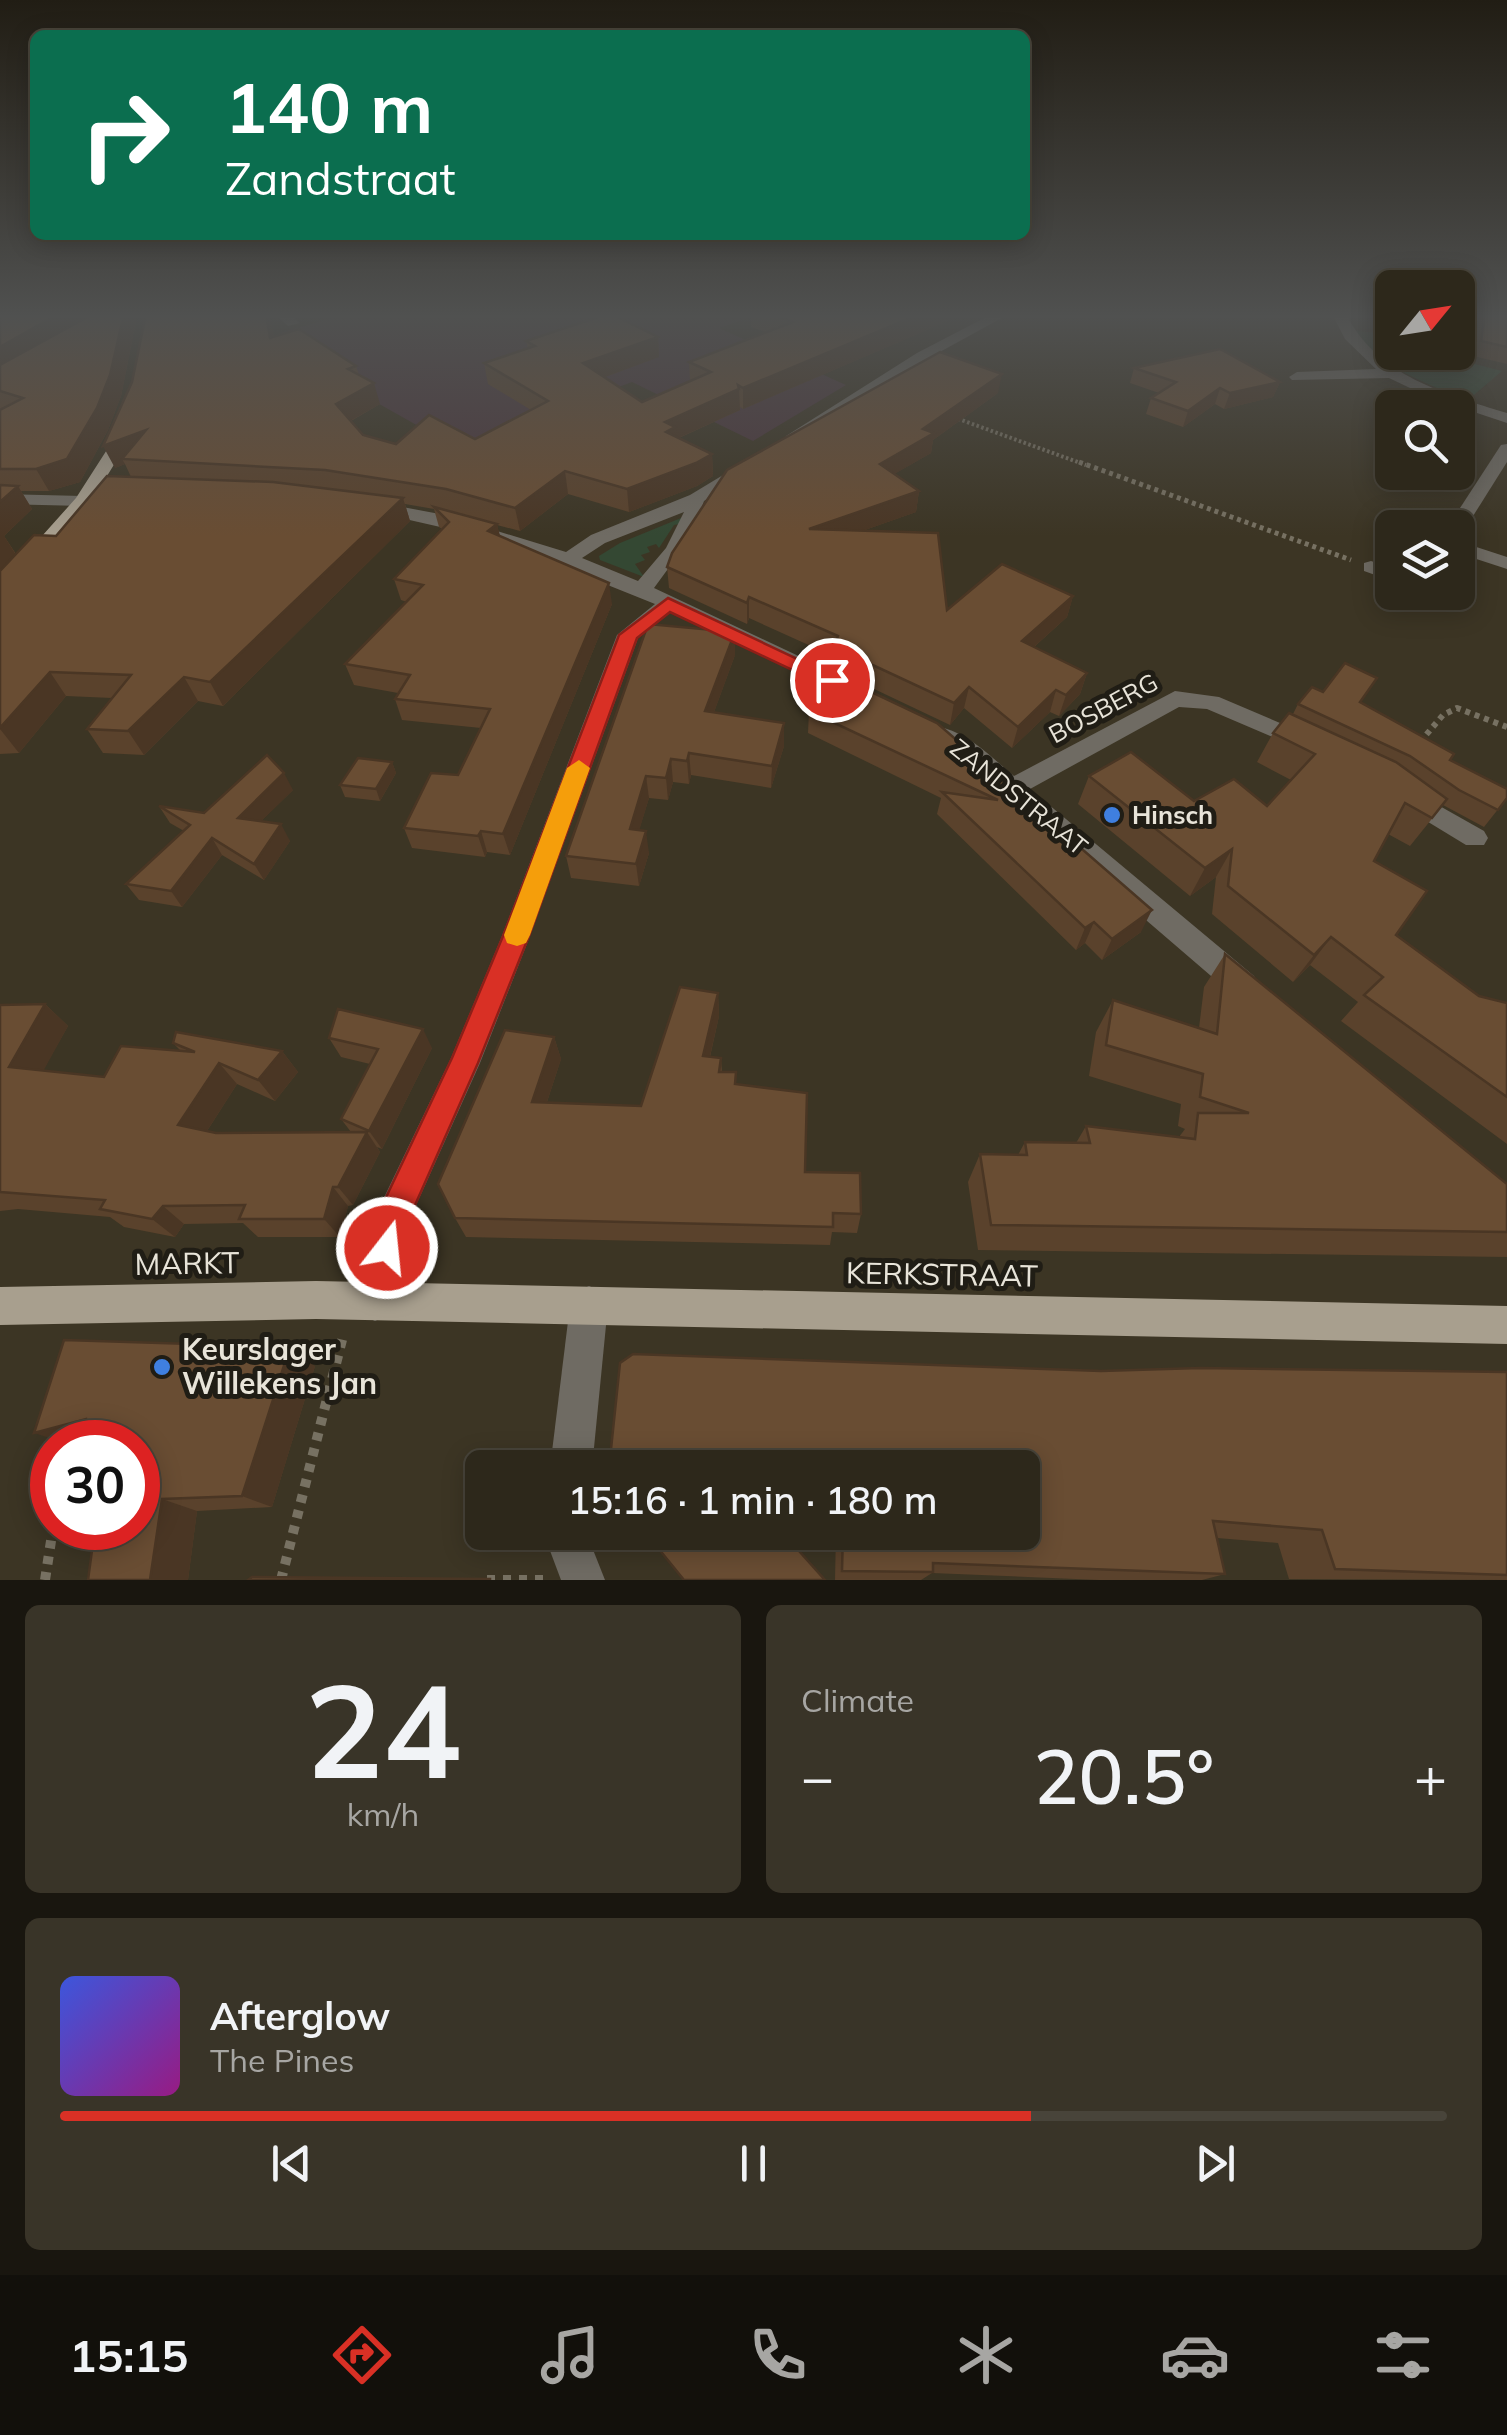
<!DOCTYPE html>
<meta charset="utf-8">
<style>
:root{--surface:#2d281b;--page:#393428;--text:#f1f3f6;--muted:#a7a6a3;--line:#48443a;--accent:#d93025}
body{margin:0;font-family:Mulish,sans-serif;background:var(--page);color:var(--text);height:100vh;display:flex;flex-direction:column;font-size:38px;white-space:nowrap}
*{box-sizing:border-box;margin:0}
p{font-size:32px;color:var(--muted)}
.icon{flex:none;width:55px;height:55px;fill:none;stroke:currentColor;stroke-width:2;stroke-linecap:round;stroke-linejoin:round}
.map{position:relative;height:1580px;overflow:hidden}
.panel{display:flex;flex-direction:column;gap:25px;padding:25px;background:#19160f;flex:1}
.panel>*{flex:none}
.banner{position:absolute;left:30px;top:30px;width:1000px;height:210px;border-radius:15px;box-shadow:0 5px 25px #0003,0 0 0 2px var(--line);background:#0b6e4f;color:#fff;overflow:hidden}
.needle{width:65px;rotate:60deg}
.buttons{position:absolute;left:1375px;top:270px;display:grid;gap:20px}
.buttons a{display:grid;place-items:center;width:100px;height:100px;border-radius:15px;background:var(--surface);box-shadow:0 5px 25px #0003,0 0 0 2px var(--line);font-size:50px}
.speed{position:absolute;left:30px;top:1420px;display:flex;gap:20px;font-size:50px;font-weight:700;text-align:center}
.speed>*{display:grid;place-content:center;width:130px;height:130px;border-radius:50%;background:var(--surface);box-shadow:0 5px 25px #0003,0 0 0 2px var(--line);line-height:1}
.speed .limit{border:15px solid #d22;background:#fff;color:#111}
.pin{position:absolute;display:grid;place-items:center;width:85px;height:85px;color:#fff;margin:-42px;border:5px solid #fff;border-radius:50%;box-shadow:0 2px 10px #0007}
.me{position:absolute;width:110px;margin:-55px;rotate:16deg;stroke-linejoin:round;filter:drop-shadow(0 0 8px #0008)}
.turn{display:flex;align-items:center;gap:35px;height:210px;padding:0 30px;font-size:45px}
.turn .icon{width:130px;height:130px;stroke-width:2.5}
.turn b{display:block;font-size:70px;line-height:85px}
.big{font-size:75px;font-weight:600;line-height:1.1}
.panel .card{flex:1;display:flex;flex-direction:column;justify-content:center;gap:15px;min-width:0;padding:0 35px;border-radius:15px;background:var(--page)}
.panel .dial{align-items:center;gap:0}
.dial b{font-size:130px;line-height:1}
.song{display:flex;align-items:center;gap:30px}
.cover{width:120px;height:120px;border-radius:15px;background:linear-gradient(135deg,hsl(230 70% 55%),hsl(310 70% 35%))}
.played{height:10px;border-radius:5px;background:linear-gradient(90deg,var(--accent) 70%,var(--line) 70%)}
.keys{display:flex;justify-content:space-around;direction:ltr}
.heat{display:flex;justify-content:space-between;align-items:center;font-size:55px;direction:ltr}
.panel .tiles{flex:1;display:grid;gap:25px;grid-template-columns:1fr 1fr}
.card:last-child{grid-column:span 2}
.trip{position:absolute;left:465px;top:1450px;width:575px;height:100px;border-radius:15px;background:var(--surface);box-shadow:0 5px 25px #0003,0 0 0 2px var(--line);font-weight:600;line-height:100px;text-align:center}
.tabs{display:flex;height:160px;justify-content:space-around;align-items:center;background:#12100b;color:var(--muted)}
.tabs .icon{width:70px;height:70px}
.tabs .active{color:var(--accent)}
.tabs b{font-size:45px;color:var(--text)}
.map>svg:first-child{display:block}
.education{fill:#4b373d}
.green{fill:#344833}
.lines{fill:none;stroke-linecap:round;stroke-linejoin:round}
.path-far3{stroke:#777162;stroke-width:4;stroke-dasharray:2.5 2.5;stroke-linecap:butt}
.path-far2{stroke:#777162;stroke-width:5;stroke-dasharray:4 4;stroke-linecap:butt}
.path-far1{stroke:#777162;stroke-width:6;stroke-dasharray:5 5;stroke-linecap:butt}
.path{stroke:#777162;stroke-width:10;stroke-dasharray:8 8;stroke-linecap:butt}
.minor{fill:#6f6b63;fill-rule:evenodd}
.major{fill:#a89f8e;fill-rule:evenodd}
.wall{fill:#5a422c}
.shaded-wall{fill:#4a3624}
.building{fill:#694d33;stroke:#4a3624;stroke-width:2.5}
.route{fill:#d93025;stroke:#8d1f18;stroke-width:2.5}
.slow{fill:#f59e0b}
.shop-dot{fill:#3f7fe0;stroke:#201d15;stroke-width:4}
.labels{text-anchor:middle;stroke-width:10;stroke-linejoin:round;paint-order:stroke}
.street-label{font-size:25px;fill:#e8e4d9;stroke:#201d15}
.poi-label{font-size:25px;font-weight:bold;fill:#e8e4d9;stroke:#201d15;text-anchor:start}
.near-street-label{font-size:30px;fill:#e8e4d9;stroke:#201d15}
.near-poi-label{font-size:30px;font-weight:bold;fill:#e8e4d9;stroke:#201d15;text-anchor:start}
</style>
<div class="map">
<svg width="1507" height="1580" viewBox="0 0 1507 1580">
<rect width="100%" height="100%" fill="#3c3524"/>
<path class="education" d="M345 314H760L719 328 846 385 753 441 632 382 584 400 468 454 333 378 328 364 280 333Z"/>
<g class="green">
<path d="M1356 331 1392 334V352H1458V341H1463L1464 354 1459 360 1502 371 1468 400C1429 385 1379 367 1356 331Z"/>
<path d="M681 518 684 523 674 525 659 548 656 544 647 547 650 552 641 555 645 560 635 564 644 577 600 560 599 556 620 543Z"/>
</g>
<g class="lines">
<path class="path-far3" d="M953 417 1086 465"/>
<path class="path-far2" d="M1079 462 1351 560"/>
<path class="path-far1" d="M1420 742 1443 715 1457 708 1507 727"/>
<g class="path">
<path d="M45 1580 53 1528"/>
<path d="M281 1580 343 1336"/>
<path d="M487 1580H545"/>
</g>
<g class="minor">
<path d="M275 314H290L300 323 288 326Z"/>
<path d="M992 314H1009L927 359 800 439 786 436 917 353Z"/>
<path d="M1332 314H1346C1377 376 1445 394 1507 413V423L1429 397 1389 378 1292 380 1289 377 1297 372 1376 369 1345 339Z"/>
<path d="M1507 444V462L1463 532 1447 528 1501 445Z"/>
<path d="M743 463 749 464V472L704 501 692 536 654 588 858 684 861 689 850 696 842 694 672 611 638 638 530 936 480 1063 413 1212 394 1302 388 1315 375 1321 362 1315 356 1302 378 1210 451 1058 502 936 617 635 655 604 493 539 370 511 367 507 376 502 445 515 566 552 591 535 690 495ZM684 512 666 548 638 581 582 558 605 543Z"/>
<path d="M0 494 83 496 92 501 83 506 0 504Z"/>
<path d="M1458 541 1507 557V569L1458 553Z"/>
<path d="M1371 561 1392 568V581L1364 571V563Z"/>
<path d="M1175 691 1219 697 1313 737 1317 743 1305 751 1207 709 1179 707 1030 789 1254 976 1258 985 1254 994 1243 998 1232 994 932 736 944 728C972 736 992 758 1014 776Z"/>
<path d="M1406 787 1484 831 1488 838 1484 845H1466L1397 803 1393 796 1397 789Z"/>
<path d="M589 1286 602 1292 608 1305 592 1468H550L570 1305 576 1292Z"/>
<path d="M543 1532H586L605 1580H561Z"/>
</g>
<g class="major">
<path d="M119 431 133 434 89 505 7 599 0 601V583L76 498Z"/>
<path d="M316 1281 1507 1306V1344L316 1319 0 1325V1287Z"/>
</g>
</g>
<g class="wall">
<path d="M0 314 136 321 121 396 108 430 80 482 49 491H21L32 509 4 536 16 554 56 536 131 477 125 464 115 468 146 314H269L274 337 356 366 359 375 380 404 351 421 363 435 396 444 475 439 531 410 488 384 484 363 528 349 526 341 658 337 659 357 605 377 642 402 690 381 689 362 766 332 751 327V314H964L743 409 740 407V410L679 438 712 454 713 476 697 486 629 512 568 494 520 531 497 525 500 537 612 604 510 855 487 852 485 857 412 848 404 828 458 775 481 728 402 720 395 699 398 693 354 685 345 664 407 602 401 600 394 579 442 529 439 527 434 509 405 504 410 521 223 706 198 701 144 755 103 753 87 729 112 698 66 696 19 753 0 754V410L2 409H0Z"/>
<path d="M1480 314H1507V364L1473 356Z"/>
<path d="M1134 368 1280 382 1273 397 1224 409 1215 404 1183 427 1146 414 1151 398 1159 393 1130 383Z"/>
<path d="M998 393 933 440 931 453 894 474 919 491 916 512 862 531 947 610 1073 596 1067 617 1034 647 1087 673 1080 694 1059 716 1050 712 1012 748 964 708 950 725 832 669 833 656 749 618 747 624 669 588 667 567Z"/>
<path d="M735 655 714 712 784 723V746L771 788 691 775 689 784 673 782 668 800 649 798 639 830 649 853 639 886 571 878 566 856Z"/>
<path d="M1323 692 1361 702 1507 798 1484 827 1443 805 1410 846 1388 834 1374 861 1396 935 1479 996 1507 1003V1144L1341 1021 1358 1002 1310 965 1293 982 1212 914 1216 877 1190 896 1078 804 1089 776 1194 801 1267 806 1291 780 1257 762 1273 733 1293 714 1298 704Z"/>
<path d="M809 711 937 723 1141 932 1102 960 1085 943 1076 950 937 814 941 798 808 733Z"/>
<path d="M392 762 396 773 380 801 345 797 340 785Z"/>
<path d="M293 790 261 821 290 841 264 880 222 855 182 907 139 900 126 884 184 831 170 823 159 806 204 813Z"/>
<path d="M1225 954 1507 1184V1257L978 1250 968 1182 980 1154 1018 1155 1025 1142 1076 1143 1086 1126 1179 1137 1185 1129 1178 1126 1181 1104 1089 1076 1096 1032 1113 1000 1199 1028 1204 987Z"/>
<path d="M718 993 719 1016 710 1057 721 1058 722 1072 736 1084 805 1172 861 1214 857 1233 832 1232 830 1245 466 1237 455 1218 554 1037 561 1059 547 1102 641 1106Z"/>
<path d="M45 1004 68 1026 43 1070 104 1077 181 1051 173 1043 282 1051 298 1072 275 1101 237 1084 207 1131 216 1133 351 1132 341 1119 370 1064 341 1057 329 1038 432 1048 382 1149 377 1147 380 1152 353 1205 348 1206 340 1237H258L243 1223 184 1224 175 1237 124 1227 110 1217 18 1209 0 1211V1005Z"/>
<path d="M315 1366 272 1507 197 1511 188 1580 138 1442Z"/>
<path d="M1101 1371 1507 1372V1580L1289 1579 1278 1543 1217 1538 1225 1574 1202 1580H1099L932 1573 921 1580H835L836 1532H1022V1468H609Z"/>
</g>
<g class="shaded-wall">
<path d="M58 314H107L0 375V347Z"/>
<path d="M124 314H133L136 321 121 396 108 430 80 482 49 491 36 469Z"/>
<path d="M266 314H269L271 320 277 358 270 338Z"/>
<path d="M920 314H964L743 409V388Z"/>
<path d="M658 337 659 357 586 384 583 363Z"/>
<path d="M1002 374 998 393 933 440 931 453 877 484 880 464 923 429Z"/>
<path d="M1280 382 1273 397 1224 409 1230 393Z"/>
<path d="M374 383 380 404 343 425 336 404Z"/>
<path d="M1220 388 1215 404 1183 427 1188 411Z"/>
<path d="M739 389 740 410 676 439 667 454 665 422Z"/>
<path d="M146 430 122 459 125 464 115 468 103 446Z"/>
<path d="M712 454 713 476 697 486 629 512 627 489Z"/>
<path d="M565 471 568 494 520 531 515 508Z"/>
<path d="M18 486 32 509 4 536 18 558 0 577V502Z"/>
<path d="M919 491 916 512 808 550 809 529Z"/>
<path d="M403 498 410 521 223 706 210 682Z"/>
<path d="M497 524 502 544 488 531Z"/>
<path d="M609 583 612 604 510 855 503 834Z"/>
<path d="M1073 596 1067 617 1016 663 1022 641Z"/>
<path d="M749 597V618L747 624V603Z"/>
<path d="M735 632V655L706 734 705 711Z"/>
<path d="M50 672 66 696 19 753 0 729Z"/>
<path d="M1087 673 1080 694 1059 716 1066 695Z"/>
<path d="M184 677 198 701 144 755 128 731Z"/>
<path d="M969 687 964 708 950 725 954 703Z"/>
<path d="M1056 690 1050 712 1012 748 1018 727Z"/>
<path d="M784 723V746L771 788 772 766Z"/>
<path d="M689 753 691 775 689 784 687 761Z"/>
<path d="M671 759 673 782 668 800 666 778Z"/>
<path d="M392 762 396 773 380 801 376 789Z"/>
<path d="M284 773 293 790 248 834 238 818Z"/>
<path d="M646 776 649 798 633 851 630 829Z"/>
<path d="M281 824 290 841 264 880 254 864Z"/>
<path d="M481 831 487 852 485 857 478 836Z"/>
<path d="M646 831 649 853 639 886 636 864Z"/>
<path d="M212 838 222 855 182 907 171 891Z"/>
<path d="M1232 849 1216 877 1190 896 1205 868Z"/>
<path d="M1152 910 1141 932 1102 960 1112 939Z"/>
<path d="M1094 922 1085 943 1076 950 1085 928Z"/>
<path d="M1331 937 1310 965 1293 982 1314 955Z"/>
<path d="M718 993 719 1016 705 1078 703 1056Z"/>
<path d="M45 1004 68 1026 34 1088 9 1067Z"/>
<path d="M423 1029 432 1048 382 1149 369 1131Z"/>
<path d="M554 1037 561 1059 540 1123 532 1102Z"/>
<path d="M282 1051 298 1072 275 1101 258 1080Z"/>
<path d="M219 1063 237 1084 198 1145 178 1125Z"/>
<path d="M367 1132 380 1152 353 1205 338 1187Z"/>
<path d="M333 1187 348 1206 340 1237 324 1219Z"/>
<path d="M163 1206 184 1224 175 1237 152 1219Z"/>
<path d="M290 1347 315 1366 272 1507 242 1496Z"/>
<path d="M86 1419 92 1442H62L34 1433Z"/>
<path d="M162 1499 197 1511 188 1580H150Z"/>
</g>
<g class="building">
<path d="M0 314H58L0 347Z"/>
<path d="M93 314H124L110 375 97 408 67 459 36 469H0V410L23 398 0 391V365Z"/>
<path d="M146 314H266L270 338 299 329 356 366 348 369 374 383 336 404 363 435 396 444 429 415 475 439 548 401 484 363 535 346 526 341 607 314H611L658 337 583 363 642 402 711 372 689 362 793 322 772 314H920L743 388 738 385 739 389 665 422 675 427 666 432 712 454 696 463 627 489 565 471 515 508 446 489 325 470 122 459 146 430 103 446 132 382Z"/>
<path d="M1485 314H1507V347L1481 341Z"/>
<path d="M1220 349 1280 382 1230 393 1220 388 1188 411 1151 398 1176 382 1134 368Z"/>
<path d="M940 352 1002 374 923 429 934 433 880 464 919 491 809 529 938 533 947 610 1002 564 1073 596 1022 641 1087 673 1066 695 1056 690 1018 727 969 687 954 703 834 647 838 636 749 597 747 603 667 567 672 553 727 470Z"/>
<path d="M107 476 273 482 403 498 210 682 184 677 128 731 87 729 131 675 50 672 0 728V571L34 535 56 536Z"/>
<path d="M0 485 18 486 0 502Z"/>
<path d="M434 507 497 524 488 531 609 583 503 834 481 831 478 836 404 828 431 773 458 775 490 709 395 699 410 675 345 664 423 585 394 579 449 522Z"/>
<path d="M648 624 735 632 705 711 784 723 772 766 689 753 687 761 671 759 666 778 646 776 630 829 646 831 636 864 566 856Z"/>
<path d="M1345 663 1377 678 1360 702 1454 754 1450 760 1507 789V798L1498 810 1459 790 1410 756 1298 704 1312 687 1323 692Z"/>
<path d="M825 670 937 723 1152 910 1112 939 1094 922 1085 928 942 792 998 800 809 711Z"/>
<path d="M1289 713 1396 762 1447 799 1432 818 1405 803 1374 861 1427 891 1396 935 1479 996 1507 1003V1097L1364 995 1383 977 1331 937 1314 955 1228 886 1232 849 1205 868 1089 776 1131 752 1194 801 1234 779 1267 806 1315 754 1273 733Z"/>
<path d="M267 755 284 773 238 818 281 824 254 864 212 838 171 891 126 884 190 825 159 806 204 813Z"/>
<path d="M358 758 392 762 376 789 340 785Z"/>
<path d="M1225 954 1507 1184V1232L991 1225 980 1154 1027 1155 1025 1142 1090 1143 1086 1126 1195 1139 1198 1113H1249L1200 1097 1203 1074 1106 1045 1113 1000 1217 1034Z"/>
<path d="M680 987 718 993 703 1056 721 1058 719 1072H736L735 1084 807 1093 805 1172 860 1173 861 1214 833 1213V1227L455 1218 438 1184 505 1030 554 1037 532 1102 641 1106Z"/>
<path d="M45 1004 9 1067 104 1077 121 1046 195 1052 173 1043 176 1032 282 1051 258 1080 219 1063 178 1125 216 1133 367 1132 338 1187H333L324 1219H239L245 1205 163 1206 152 1219 100 1209 105 1200 0 1192V1005Z"/>
<path d="M338 1009 423 1029 369 1131 341 1119 378 1049 329 1038Z"/>
<path d="M64 1340 290 1347 242 1496 162 1499 150 1580H88L95 1528H138V1442H89L86 1419 34 1433Z"/>
<path d="M633 1354 1101 1371 1200 1368 1507 1372V1575L1335 1569 1322 1530 1213 1521 1225 1574 933 1563V1572L842 1571 843 1532H1022V1468H845V1460L715 1457 725 1468H609L620 1363Z"/>
<path d="M645 1532H782L825 1580H684Z"/>
<path d="M252 1577 490 1579V1580H248Z"/>
</g>
<linearGradient id="sky" x2="0" y2="1"><stop stop-color="#211d14"/><stop offset="0.59" stop-color="#505150"/><stop offset="1" stop-color="#505150" stop-opacity="0"/></linearGradient>
<rect width="1507" height="536" fill="url(#sky)"/>
<path class="route" d="M668 598 842 680 839 685H824L670 612 637 638 529 936 478 1063 412 1212 398 1259 387 1264 375 1259 370 1248 380 1210 452 1058 503 936 619 635Z"/>
<path class="slow" d="M579 760 590 768 530 935 526 943 517 946 507 943 504 935 567 768Z"/>
<g class="shop-dot">
<circle cx="1112" cy="815" r="10"/>
<circle cx="162" cy="1367" r="10"/>
</g>
<g class="labels">
<g class="street-label">
<text transform="translate(1103 708) rotate(-28)" y="9">BOSBERG</text>
<text transform="translate(1019 797) rotate(39)" y="9">ZANDSTRAAT</text>
</g>
<g class="poi-label">
<text x="1132" y="824">Hinsch</text>
</g>
<g class="near-street-label">
<text transform="translate(187 1264) rotate(-1)" y="10">MARKT</text>
<text transform="translate(942 1275) rotate(1)" y="10">KERKSTRAAT</text>
</g>
<g class="near-poi-label">
<text x="182" y="1360">Keurslager<tspan x="182" dy="34">Willekens Jan</tspan></text>
</g>
</g>
</svg>
<div class="buttons">
<a><svg class="needle" viewBox="-14 -14 28 28"><path d="M0-13l5 13h-10z" fill="#e53935"/><path d="M0 13l5-13h-10z" fill="#a7a6a3"/></svg></a>
<a><svg class="icon" aria-label="search" viewBox="0 0 24 24"><circle cx="10" cy="10" r="6"/><path d="M15 15l6 6"/></svg></a>
<a><svg class="icon" aria-label="layers" viewBox="0 0 24 24"><path d="M12 4l9 5-9 5-9-5zM3 14l9 5 9-5"/></svg></a>
</div>
<div class="speed"><div class="limit">30</div></div>
<div class="pin" style="left:832px;top:680px;background:#d93025"><svg class="icon" aria-label="arrive" viewBox="0 0 24 24"><path d="M6 21V4h12l-3 4 3 4H6"/></svg></div>
<svg class="me" style="left:387px;top:1248px" viewBox="-20 -20 40 40"><circle r="17" fill="#d93025" stroke="#fff" stroke-width="3"/><path d="M0-11L8 9 0 5-8 9z" fill="#fff"/></svg>
<div class="trip">15:16 · 1 min · 180 m</div>
<div class="banner">
<div class="turn"><svg class="icon" aria-label="right" viewBox="0 0 24 24"><path d="M7 20v-9h11M14 6l5 5-5 5"/></svg><div><b>140 m</b>Zandstraat</div></div>
</div>
</div>
<section class="panel">
<div class="tiles">
<div class="card dial"><b>24</b><p>km/h</p></div>
<div class="card"><p>Climate</p>
<div class="heat"><a>−</a><b class="big">20.5°</b><a>+</a></div>
</div>
<div class="card">
<div class="song"><i class="cover"></i><div><b>Afterglow</b><p>The Pines</p></div></div>
<div class="played"></div>
<div class="keys"><svg class="icon" aria-label="previous" viewBox="0 0 24 24"><path d="M18 5L8 12l10 7zM5 5v14"/></svg><svg class="icon" aria-label="pause" viewBox="0 0 24 24"><path d="M8 5v14M16 5v14"/></svg><svg class="icon" aria-label="next" viewBox="0 0 24 24"><path d="M6 5l10 7-10 7zM19 5v14"/></svg></div>
</div>
</div>
</section>
<nav class="tabs">
<b>15:15</b>
<svg class="icon active" aria-label="directions" viewBox="0 0 24 24"><path d="M12 3l9 9-9 9-9-9zM9 14v-3h6M13 9l2 2-2 2"/></svg>
<svg class="icon" aria-label="music" viewBox="0 0 24 24"><path d="M9 18V5l10-2v13"/><circle cx="6" cy="18" r="3"/><circle cx="16" cy="16" r="3"/></svg>
<svg class="icon" aria-label="phone" viewBox="0 0 24 24"><path d="M5 4h4l2 5-3 2q2 4 5 5l2-3 5 2v4C11 20 4 13 5 4z"/></svg>
<svg class="icon" aria-label="climate" viewBox="0 0 24 24"><path d="M12 3v18M4 7l16 10M4 17L20 7"/></svg>
<svg class="icon" aria-label="car" viewBox="0 0 24 24"><path d="M5 17H2v-5l4-1 3-4h7l3 4 3 1v5h-3M9 17h6M6 11h13"/><circle cx="7" cy="17" r="2"/><circle cx="17" cy="17" r="2"/></svg>
<svg class="icon" aria-label="filters" viewBox="0 0 24 24"><path d="M4 7h16M4 17h16"/><circle cx="9" cy="7" r="2"/><circle cx="15" cy="17" r="2"/></svg>
</nav>
